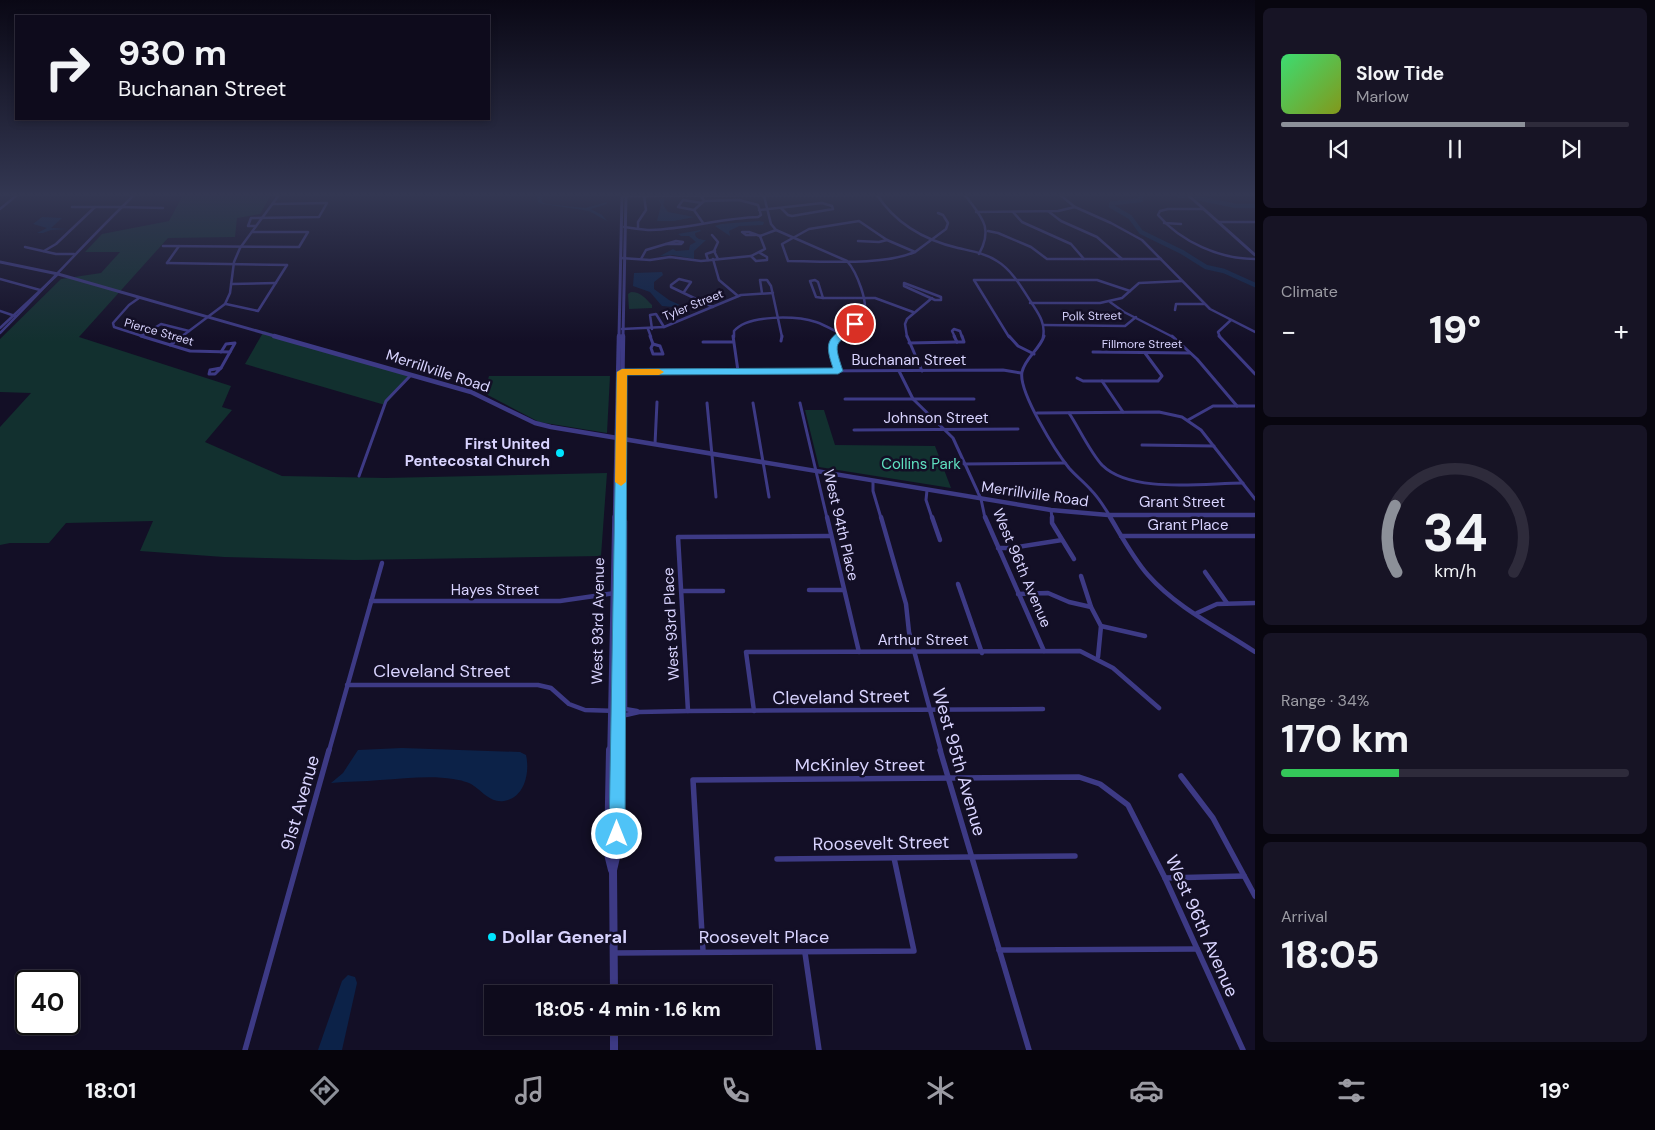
<!DOCTYPE html>
<meta charset="utf-8">
<style>
:root{--surface:#0e0b1c;--page:#171425;--text:#f1f3f6;--muted:#9b9ba3;--line:#2e2b3b;--accent:#8c9099}
body{margin:0;font-family:"DM Sans",sans-serif;background:var(--page);color:var(--text);height:100vh;display:flex;flex-direction:column;font-size:19px;white-space:nowrap}
*{box-sizing:border-box;margin:0}
p{font-size:16px;color:var(--muted)}
.icon{flex:none;width:28px;height:28px;fill:none;stroke:currentColor;stroke-width:2;stroke-linecap:round;stroke-linejoin:round}
.map{position:relative;flex:1;overflow:hidden}
.details{display:flex;flex-direction:column;gap:8px;padding:8px;background:#08060f;width:400px}
.details>*{flex:none}
.top-card{position:absolute;left:15px;top:15px;width:475px;height:105px;border-radius:0px;box-shadow:0 2px 8px #0003,0 0 0 1px var(--line);background:#0e0b1c;color:var(--text);overflow:hidden}
.speed{position:absolute;left:15px;top:970px;display:flex;gap:10px;font-size:25px;font-weight:700;text-align:center}
.speed>*{display:grid;place-content:center;width:65px;height:65px;border-radius:50%;background:var(--surface);box-shadow:0 2px 8px #0003,0 0 0 1px var(--line);line-height:1}
.speed .limit{border:2px solid #111;border-radius:8px;background:#fff;color:#111}
.pin{position:absolute;display:grid;place-items:center;width:42px;height:42px;color:#fff;margin:-21px;border:2px solid #fff;border-radius:50%;box-shadow:0 1px 5px #0007}
.me{position:absolute;width:55px;margin:-28px;rotate:0deg;stroke-linejoin:round;filter:drop-shadow(0 0 4px #0008)}
.turn{display:flex;align-items:center;gap:18px;height:105px;padding:0 20px;font-size:22px}
.turn .icon{width:65px;height:65px;stroke-width:2.5}
.turn b{display:block;font-size:35px;line-height:42px}
.big{font-size:38px;font-weight:800;line-height:1.1}
.details .widget{flex:1;display:flex;flex-direction:column;justify-content:center;gap:8px;min-width:0;padding:0 18px;border-radius:8px;background:var(--page)}
.details .dial{align-items:center;gap:0}
.dial svg{height:130px;overflow:visible;fill:none;stroke:var(--line);stroke-width:7;stroke-linecap:round;text-anchor:middle}
.dial text{fill:var(--text);stroke:none}
.song{display:flex;align-items:center;gap:15px}
.cover{width:60px;height:60px;border-radius:8px;background:linear-gradient(135deg,hsl(140 70% 55%),hsl(70 70% 35%))}
.played{height:5px;border-radius:2px;background:linear-gradient(90deg,var(--accent) 70%,var(--line) 70%)}
.keys{display:flex;justify-content:space-around;direction:ltr}
.heat{display:flex;justify-content:space-between;align-items:center;font-size:28px;direction:ltr}
.charge{height:8px;border-radius:4px;background:linear-gradient(90deg,#34c759 34%,var(--line) 0)}
.trip{position:absolute;left:484px;top:985px;width:288px;height:50px;border-radius:0px;background:var(--surface);box-shadow:0 2px 8px #0003,0 0 0 1px var(--line);font-weight:800;line-height:50px;text-align:center}
.tabs{display:flex;height:80px;justify-content:space-around;align-items:center;background:#06040b;color:var(--muted)}
.tabs .icon{width:35px;height:35px}
.tabs .selected{color:var(--accent)}
.tabs b{font-size:22px;color:var(--text)}
main{display:flex;flex:1;min-height:0}
.map>svg:first-child{display:block}
.green{fill:#12302f}
.water{fill:#0c2248}
.lines{fill:none;stroke-linecap:round;stroke-linejoin:round}
.river{stroke:#0c2248;stroke-width:4.5}
.minor-far3{stroke:#3d3a85;stroke-width:2.5}
.minor-far2{stroke:#3d3a85;stroke-width:3}
.minor-far1{stroke:#3d3a85;stroke-width:4.5}
.minor{stroke:#3d3a85;stroke-width:5.5}
.tertiary-far3{stroke:#3d3a85;stroke-width:3}
.tertiary-far2{stroke:#3d3a85;stroke-width:4.5}
.tertiary-far1{stroke:#3d3a85;stroke-width:5.5}
.tertiary{stroke:#3d3a85;stroke-width:8}
.route{fill:#4fc3f7;stroke:#337fa1}
.slow{fill:#f59e0b}
.poi-dot{fill:#00e5ff;stroke:#130f26;stroke-width:2}
.labels{text-anchor:middle;stroke-width:5;stroke-linejoin:round;paint-order:stroke}
.far-street-label{font-size:12px;fill:#d9d4ff;stroke:#130f26}
.street-label{font-size:15px;fill:#d9d4ff;stroke:#130f26}
.poi-label{font-size:15px;font-weight:bold;fill:#d9d4ff;stroke:#130f26;text-anchor:end}
.park-label{font-size:15px;fill:#5fe0c0;stroke:#130f26}
.near-street-label{font-size:18px;fill:#d9d4ff;stroke:#130f26}
.near-poi-label{font-size:18px;font-weight:bold;fill:#d9d4ff;stroke:#130f26;text-anchor:start}
</style>
<main>
<div class="map">
<svg width="1255" height="1050" viewBox="0 0 1255 1050">
<rect width="100%" height="100%" fill="#130f26"/>
<g class="green">
<path d="M183 195H271L260 214 237 218 235 237 168 238 79 337 231 386 222 407 232 410 205 442 282 476 385 478 607 473 601 556 355 560 224 557 140 551 153 521 66 523 49 543H10L0 545V427L31 393 0 392V339L61 279 101 273 120 252H85L102 234 169 221Z"/>
<path d="M631 292C641 292 645 298 652 305V308L629 309 628 294Z"/>
<path d="M264 331 411 375 385 405 245 364Z"/>
<path d="M489 376H610L607 433 539 422 484 393Z"/>
<path d="M805 410H824L835 445 935 446 951 488 819 467Z"/>
</g>
<g class="water">
<path d="M536 195H541L542 202 546 204 585 208 607 202V204L591 209 602 215 607 221 589 211 543 204 538 202Z"/>
<path d="M662 198 665 199 663 205 668 212 694 217 674 221H657L661 205 659 200Z"/>
<path d="M42 217 62 218 51 228 67 229 51 230 43 233H37L47 228 33 224Z"/>
<path d="M759 221 764 222 763 225 739 226 729 231 730 236 715 226 721 224Z"/>
<path d="M700 230 701 231 695 233C695 239 701 240 706 240L694 251V259L673 255 660 256 673 249 676 251 689 250 690 245 696 242 689 236H681L678 234Z"/>
<path d="M662 272 663 275 654 282V289L669 300 680 305 673 307 662 306 650 292 633 286 634 273Z"/>
<path d="M402 748 520 752 526 755C530 772 525 798 504 801 491 803 484 793 474 786 469 782 460 780 453 779 429 775 404 779 380 780 364 782 347 781 331 783L343 773 358 750Z"/>
<path d="M348 975 355 977 357 983 342 1050H318L342 981Z"/>
</g>
<g class="lines">
<g class="river">
<path d="M1144 195 1141 196V200L1115 203 1111 204V206L1130 217 1141 232 1182 252 1206 267 1224 271 1255 285"/>
<path d="M1176 195 1183 196"/>
<path d="M1197 198 1236 206H1255"/>
</g>
<g class="minor-far3">
<path d="M877 195C896 224 924 240 958 248 971 251 985 253 997 261 1012 270 1022 288 1031 302 1038 313 1046 323 1043 337"/>
<path d="M965 195C981 217 994 227 979 254"/>
<path d="M1060 195 1075 207 1111 223 1142 240 1210 309 1255 332"/>
<path d="M624 196 909 195"/>
<path d="M701 196 704 201 694 210 703 223"/>
<path d="M764 196 771 224 776 230 847 261C856 271 870 304 863 316 858 325 845 329 839 337"/>
<path d="M273 204 327 203"/>
<path d="M122 207 163 208"/>
<path d="M122 207 134 195"/>
<path d="M0 209 17 195"/>
<path d="M1203 209H1168L1160 211 1158 215C1181 242 1220 259 1255 259"/>
<path d="M694 210 678 207 683 200 702 203"/>
<path d="M759 210 822 203 832 206 833 209 792 216 788 215 781 208"/>
<path d="M1048 211 1061 221 1097 237 1122 259"/>
<path d="M976 212 1058 211 1075 207"/>
<path d="M1013 212 1022 222 1071 244 1084 259"/>
<path d="M859 221 887 240 915 252C882 266 825 261 788 261L782 244 809 229Z"/>
<path d="M1218 222H1255"/>
<path d="M1164 223 1181 224"/>
<path d="M256 226H248L251 218 319 217 327 203"/>
<path d="M624 227C633 228 642 230 651 230 687 229 722 218 758 217L761 215 758 205 739 200 704 201"/>
<path d="M638 228V222L646 210 644 196"/>
<path d="M988 231 998 233 1031 247 1047 259H1161"/>
<path d="M712 235 718 242 714 251 718 259"/>
<path d="M755 235H746L742 232H749L760 236"/>
<path d="M760 236 776 230"/>
<path d="M676 241 683 242 681 244H666Z"/>
<path d="M858 241 879 242 887 240"/>
<path d="M163 246 299 247 308 232H252"/>
<path d="M25 247 56 254H74"/>
<path d="M44 251 56 244 95 207"/>
<path d="M915 252 946 229 948 223 943 215 938 213"/>
<path d="M751 256 756 261 767 260V257L760 253"/>
<path d="M621 258 650 260 670 257 701 261 751 256 765 249 760 236"/>
<path d="M641 259 646 250 666 244"/>
<path d="M713 259 719 280 738 296"/>
<path d="M708 260 706 254 715 251"/>
<path d="M167 263 287 265"/>
<path d="M167 263 179 246"/>
<path d="M0 279 40 290"/>
<path d="M815 280 818 282 823 298 816 297 810 281Z"/>
<path d="M974 280H1097L1130 291"/>
<path d="M974 280 1009 337"/>
<path d="M904 283 941 297V300H935L904 286Z"/>
<path d="M231 284 276 283"/>
<path d="M684 292 691 282 679 279 671 285V287L713 307"/>
<path d="M762 293 760 280H767L771 286 782 337"/>
<path d="M139 298 129 305 113 323 114 327 145 337"/>
<path d="M823 298H875L913 312"/>
<path d="M1110 302 1124 312 1173 337"/>
<path d="M1030 303H1100L1122 298 1139 283 1182 281"/>
<path d="M226 304 258 311 287 265"/>
<path d="M1175 310 1176 304H1204"/>
<path d="M0 311 15 316"/>
<path d="M1044 325 1125 326 1136 317"/>
<path d="M0 328 58 274"/>
<path d="M622 329 664 327 741 295 773 293"/>
<path d="M648 329 651 337"/>
<path d="M652 329 650 315 656 314 664 327"/>
<path d="M0 333C42 291 80 248 122 207H72"/>
<path d="M141 336 161 324 189 331"/>
<path d="M181 337 225 304 230 293 234 262 240 248 279 195"/>
<path d="M734 337V331C748 314 797 316 816 322 825 325 833 330 841 334"/>
<path d="M907 337 905 324 907 319 932 298"/>
<path d="M955 337 952 331 954 329 960 331 962 337"/>
<path d="M1220 337 1218 332 1231 320"/>
</g>
<g class="minor-far2">
<path d="M141 336 190 351 230 352"/>
<path d="M650 336 653 344"/>
<path d="M733 336 738 371"/>
<path d="M907 336 922 371"/>
<path d="M954 336 957 342"/>
<path d="M1009 336 1018 346 1034 354"/>
<path d="M1044 336C1040 349 1025 358 1022 372 1018 391 1056 452 1069 468 1076 476 1084 482 1091 490 1099 498 1105 508 1111 518"/>
<path d="M1172 336 1197 359 1237 406"/>
<path d="M1219 336 1255 374"/>
<path d="M781 341 782 336"/>
<path d="M703 342H733"/>
<path d="M957 342H964L962 336"/>
<path d="M909 343 957 342"/>
<path d="M653 344 660 346 663 354H653L651 348Z"/>
<path d="M170 345 183 336"/>
<path d="M221 352 226 344 235 343 221 368"/>
<path d="M1093 352 1190 353"/>
<path d="M221 368 215 374H209L210 370Z"/>
<path d="M838 371C833 357 829 347 840 336"/>
<path d="M899 371 913 399 953 438 981 499 985 518"/>
<path d="M621 372 1003 370 1021 373"/>
<path d="M1077 378 1083 381H1158L1162 376 1145 353"/>
<path d="M1102 381 1123 412"/>
<path d="M845 399H974"/>
<path d="M707 403 716 497"/>
<path d="M753 403 769 497"/>
<path d="M800 403 827 518"/>
<path d="M1037 413 1159 412 1182 417 1201 430 1255 499"/>
<path d="M1069 413C1079 428 1090 452 1102 465 1131 494 1204 483 1243 483"/>
<path d="M1188 420 1213 406H1255"/>
<path d="M854 430 1018 429"/>
<path d="M655 444 657 402"/>
<path d="M1142 445 1214 446"/>
<path d="M964 464 1065 463"/>
<path d="M359 476 386 401 411 375"/>
<path d="M873 481V491L881 518"/>
<path d="M927 490 926 500 932 518"/>
<path d="M1051 510 1052 518"/>
</g>
<g class="minor-far1">
<path d="M827 517 859 652"/>
<path d="M881 517 906 604 909 632 941 751"/>
<path d="M932 517 940 540"/>
<path d="M985 517 1044 651"/>
<path d="M1052 517V523L1074 559"/>
<path d="M1110 517C1122 537 1133 558 1148 575 1177 608 1219 628 1255 652"/>
<path d="M619 519 625 521V709"/>
<path d="M1121 536H1255"/>
<path d="M998 548H1011L1062 540"/>
<path d="M1205 572 1227 603"/>
<path d="M1081 576 1091 607 1101 626 1098 657"/>
<path d="M958 584 982 653"/>
<path d="M809 590H843"/>
<path d="M682 591H723"/>
<path d="M1018 594 1048 593 1069 602 1091 607"/>
<path d="M371 601H560L615 593"/>
<path d="M1197 613 1217 604 1255 603"/>
<path d="M1101 626 1145 636"/>
<path d="M347 685H538L551 688 569 704 585 710 618 711 626 715 639 712 688 711 1043 709"/>
<path d="M618 711 625 709 637 711"/>
<path d="M688 711 678 537 831 536"/>
<path d="M754 711 746 652 1080 651 1113 668 1159 708"/>
<path d="M329 751 382 563"/>
</g>
<g class="minor">
<path d="M940 750 1029 1050"/>
<path d="M1181 776 1213 818 1255 896"/>
<path d="M777 859 1075 856"/>
<path d="M1165 878 1244 876"/>
<path d="M999 950 1197 949"/>
<path d="M703 951 693 780 1079 777 1100 784 1128 805 1165 878 1243 1050"/>
<path d="M614 953 914 951 894 858"/>
<path d="M805 953 819 1050"/>
<path d="M245 1050 329 750"/>
</g>
<g class="tertiary-far3">
<path d="M1188 195 1255 255"/>
<path d="M0 262 58 274 278 337"/>
<path d="M619 337 622 195"/>
<path d="M623 337 626 195"/>
</g>
<g class="tertiary-far2">
<path d="M274 336 471 392 535 423 551 427 1051 510 1108 515H1255"/>
<path d="M615 518 619 336"/>
<path d="M620 518 623 336"/>
</g>
<g class="tertiary-far1">
<path d="M610 751 615 517"/>
<path d="M618 751 620 517"/>
</g>
<g class="tertiary">
<path d="M610 750 608 854 612 870"/>
<path d="M614 994 613 870 617 853 618 750"/>
<path d="M614 1026V1050"/>
</g>
</g>
<linearGradient id="sky" x2="0" y2="1"><stop stop-color="#0a0815"/><stop offset="0.57" stop-color="#333752"/><stop offset="1" stop-color="#333752" stop-opacity="0"/></linearGradient>
<rect width="1255" height="342" fill="url(#sky)"/>
<path class="route" d="M852 322 859 324C838 347 831 336 843 371L838 374 627 375 625 834 623 839 617 842 612 839 609 834 617 372 622 369 833 368C823 339 829 339 852 322Z"/>
<path class="slow" d="M622 369H659L664 372 659 375H627L626 482 621 486 615 482 617 372Z"/>
<g class="poi-dot">
<circle cx="560" cy="453" r="5"/>
<circle cx="492" cy="937" r="5"/>
</g>
<g class="labels">
<g class="far-street-label">
<text transform="translate(693 305) rotate(-22)" y="4">Tyler Street</text>
<text transform="translate(1092 316) rotate(-1)" y="4">Polk Street</text>
<text transform="translate(159 332) rotate(16)" y="4">Pierce Street</text>
<text x="1142" y="348">Fillmore Street</text>
</g>
<g class="street-label">
<text x="909" y="365">Buchanan Street</text>
<text transform="translate(438 371) rotate(18)" y="5">Merrillville Road</text>
<text x="936" y="423">Johnson Street</text>
<text transform="translate(1035 494) rotate(8)" y="5">Merrillville Road</text>
<text x="1182" y="507">Grant Street</text>
<text transform="translate(841 525) rotate(77)" y="5">West 94th Place</text>
<text x="1188" y="530">Grant Place</text>
<text transform="translate(1022 568) rotate(67)" y="5">West 96th Avenue</text>
<text x="495" y="595">Hayes Street</text>
<text transform="translate(598 621) rotate(-89)" y="5">West 93rd Avenue</text>
<text transform="translate(671 624) rotate(-93)" y="5">West 93rd Place</text>
<text x="923" y="645">Arthur Street</text>
</g>
<g class="poi-label">
<text x="550" y="449">First United<tspan x="550" dy="17">Pentecostal Church</tspan></text>
</g>
<g class="park-label">
<text x="921" y="469">Collins Park</text>
</g>
<g class="near-street-label">
<text x="442" y="677">Cleveland Street</text>
<text transform="translate(841 697) rotate(-1)" y="6">Cleveland Street</text>
<text transform="translate(959 762) rotate(74)" y="6">West 95th Avenue</text>
<text x="860" y="771">McKinley Street</text>
<text transform="translate(300 803) rotate(-74)" y="6">91st Avenue</text>
<text transform="translate(881 843) rotate(-1)" y="6">Roosevelt Street</text>
<text transform="translate(1202 926) rotate(66)" y="6">West 96th Avenue</text>
<text x="764" y="943">Roosevelt Place</text>
</g>
<g class="near-poi-label">
<text x="502" y="943">Dollar General</text>
</g>
</g>
</svg>
<div class="speed"><div class="limit">40</div></div>
<div class="pin" style="left:855px;top:324px;background:#d93025"><svg class="icon" aria-label="arrive" viewBox="0 0 24 24"><path d="M6 21V4h12l-3 4 3 4H6"/></svg></div>
<svg class="me" style="left:617px;top:834px" viewBox="-20 -20 40 40"><circle r="17" fill="#4fc3f7" stroke="#fff" stroke-width="3"/><path d="M0-11L8 9 0 5-8 9z" fill="#fff"/></svg>
<div class="trip">18:05 · 4 min · 1.6 km</div>
<div class="top-card">
<div class="turn"><svg class="icon" aria-label="right" viewBox="0 0 24 24"><path d="M7 20v-9h11M14 6l5 5-5 5"/></svg><div><b>930 m</b>Buchanan Street</div></div>
</div>
</div>
<section class="details">
<div class="widget">
<div class="song"><i class="cover"></i><div><b>Slow Tide</b><p>Marlow</p></div></div>
<div class="played"></div>
<div class="keys"><svg class="icon" aria-label="previous" viewBox="0 0 24 24"><path d="M18 5L8 12l10 7zM5 5v14"/></svg><svg class="icon" aria-label="pause" viewBox="0 0 24 24"><path d="M8 5v14M16 5v14"/></svg><svg class="icon" aria-label="next" viewBox="0 0 24 24"><path d="M6 5l10 7-10 7zM19 5v14"/></svg></div>
</div>
<div class="widget"><p>Climate</p>
<div class="heat"><a>−</a><b class="big">19°</b><a>+</a></div>
</div>
<div class="widget dial"><svg viewBox="0 0 100 80">
<path d="M14 69A42 42 0 1 1 86 69"/>
<path d="M14 69A42 42 0 0 1 13 28" stroke="#8c9099"/>
<text x="50" y="56" font-size="32" font-weight="700">34</text>
<text x="50" y="72" font-size="11">km/h</text>
</svg></div>
<div class="widget"><p>Range · 34%</p><b class="big">170 km</b><div class="charge"></div></div>
<div class="widget"><p>Arrival</p><b class="big">18:05</b></div>
</section>
</main>
<nav class="tabs">
<b>18:01</b>
<svg class="icon selected" aria-label="directions" viewBox="0 0 24 24"><path d="M12 3l9 9-9 9-9-9zM9 14v-3h6M13 9l2 2-2 2"/></svg>
<svg class="icon" aria-label="music" viewBox="0 0 24 24"><path d="M9 18V5l10-2v13"/><circle cx="6" cy="18" r="3"/><circle cx="16" cy="16" r="3"/></svg>
<svg class="icon" aria-label="phone" viewBox="0 0 24 24"><path d="M5 4h4l2 5-3 2q2 4 5 5l2-3 5 2v4C11 20 4 13 5 4z"/></svg>
<svg class="icon" aria-label="climate" viewBox="0 0 24 24"><path d="M12 3v18M4 7l16 10M4 17L20 7"/></svg>
<svg class="icon" aria-label="car" viewBox="0 0 24 24"><path d="M5 17H2v-5l4-1 3-4h7l3 4 3 1v5h-3M9 17h6M6 11h13"/><circle cx="7" cy="17" r="2"/><circle cx="17" cy="17" r="2"/></svg>
<svg class="icon" aria-label="filters" viewBox="0 0 24 24"><path d="M4 7h16M4 17h16"/><circle cx="9" cy="7" r="2"/><circle cx="15" cy="17" r="2"/></svg>
<b>19°</b>
</nav>
